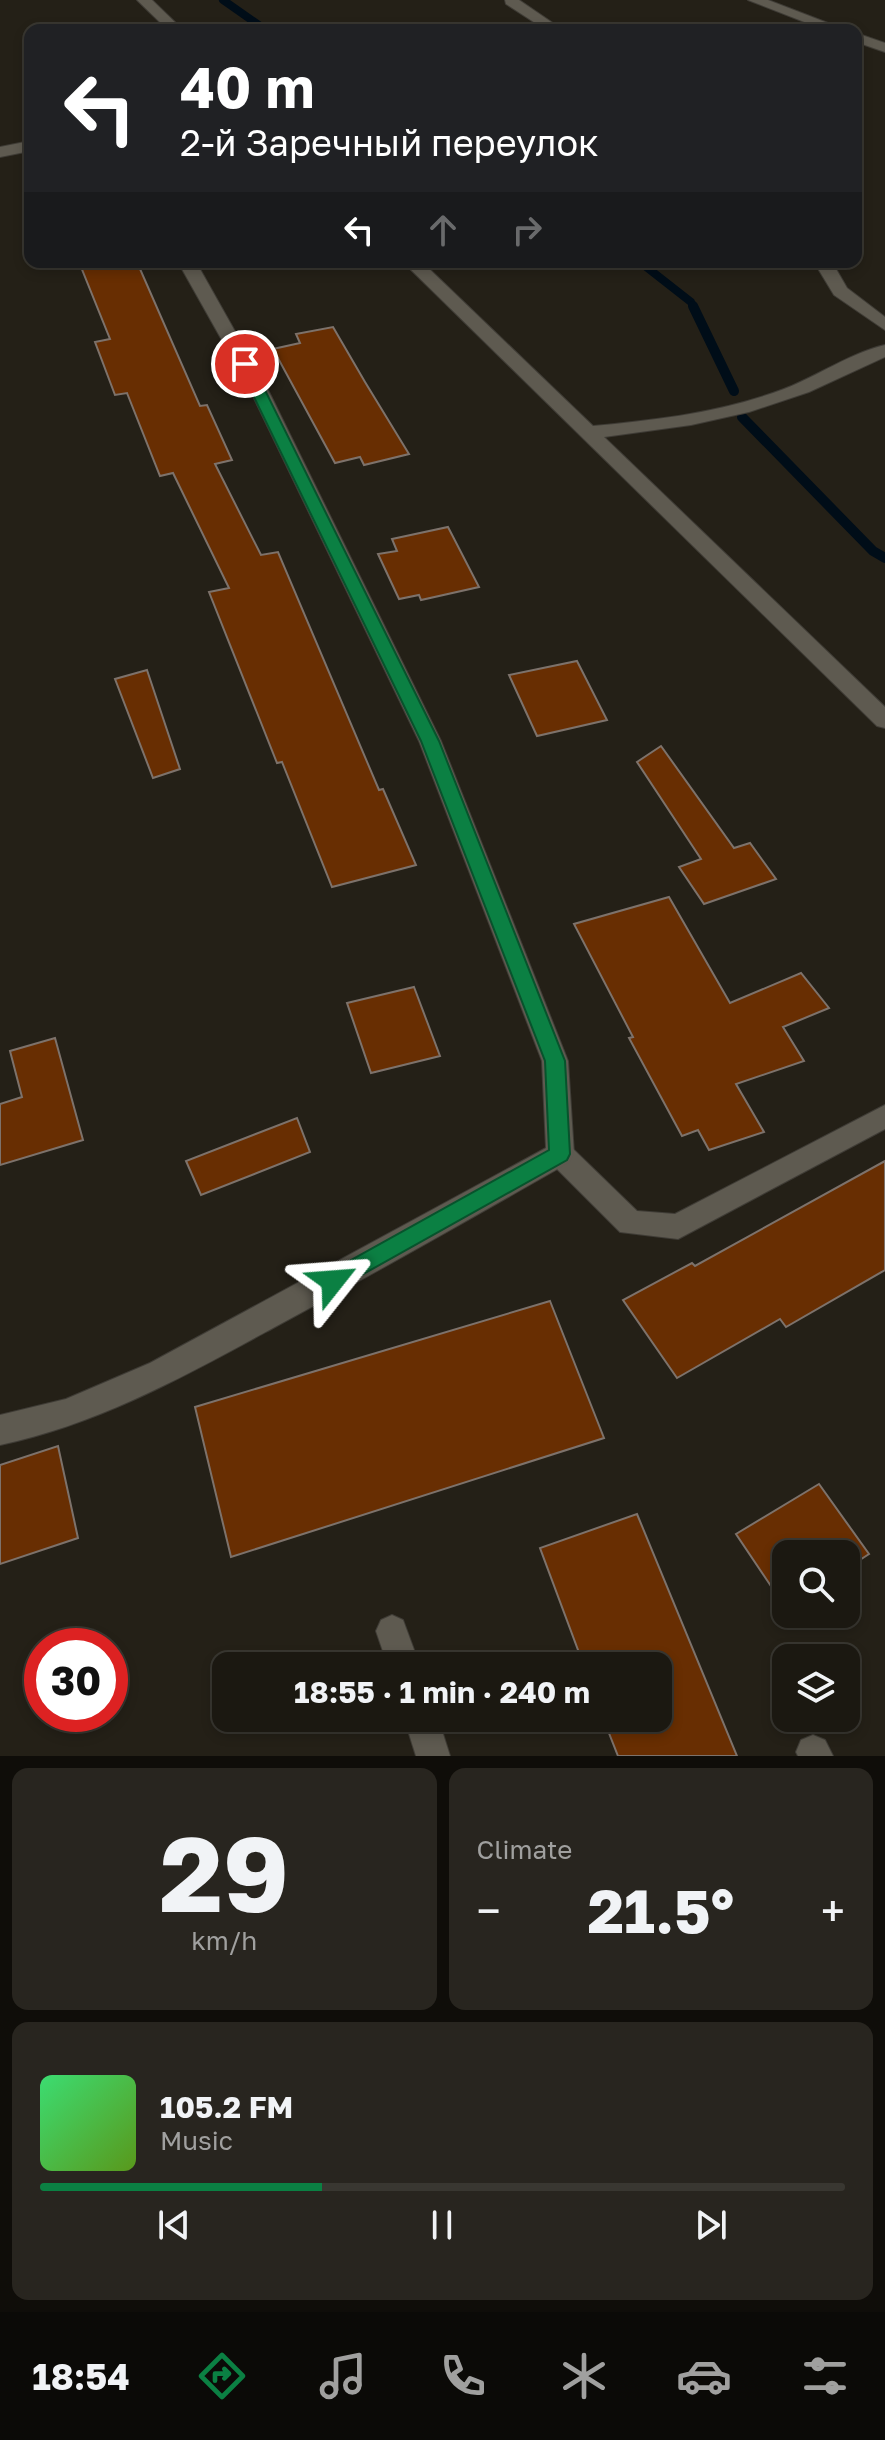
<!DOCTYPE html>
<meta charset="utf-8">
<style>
:root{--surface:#1b1811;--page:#28251f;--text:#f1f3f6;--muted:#a0a09f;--line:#393731;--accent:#0b8043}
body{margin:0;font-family:"Golos Text",sans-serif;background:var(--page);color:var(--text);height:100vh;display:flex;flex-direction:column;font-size:30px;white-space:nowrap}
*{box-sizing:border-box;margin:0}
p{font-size:26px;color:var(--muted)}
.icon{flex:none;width:44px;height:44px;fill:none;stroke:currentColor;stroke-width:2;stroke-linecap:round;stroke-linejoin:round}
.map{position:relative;height:1756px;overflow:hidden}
.details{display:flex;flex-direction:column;gap:12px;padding:12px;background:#0f0d09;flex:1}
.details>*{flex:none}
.guide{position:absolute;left:24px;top:24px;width:838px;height:244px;border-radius:16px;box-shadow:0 4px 12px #0003,0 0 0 2px var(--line);background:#202124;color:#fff;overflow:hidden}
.tools{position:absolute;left:772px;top:1540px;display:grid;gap:16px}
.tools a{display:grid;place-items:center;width:88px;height:88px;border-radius:16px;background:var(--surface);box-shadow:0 4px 12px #0003,0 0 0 2px var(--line);font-size:40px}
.speed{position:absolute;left:24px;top:1628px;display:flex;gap:16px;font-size:40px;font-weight:700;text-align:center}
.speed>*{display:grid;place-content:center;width:104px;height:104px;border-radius:50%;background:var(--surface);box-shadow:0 4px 12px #0003,0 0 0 2px var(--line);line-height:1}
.speed .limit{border:12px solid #d22;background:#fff;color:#111}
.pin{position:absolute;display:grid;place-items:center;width:68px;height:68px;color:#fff;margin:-34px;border:4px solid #fff;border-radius:50%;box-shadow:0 2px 8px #0007}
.me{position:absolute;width:88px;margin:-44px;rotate:62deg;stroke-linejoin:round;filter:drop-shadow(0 0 6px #0008)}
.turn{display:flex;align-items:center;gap:28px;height:168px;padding:0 24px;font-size:36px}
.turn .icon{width:104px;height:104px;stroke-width:2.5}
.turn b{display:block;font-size:56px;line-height:68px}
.lanes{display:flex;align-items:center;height:76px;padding:0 24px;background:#0003;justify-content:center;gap:40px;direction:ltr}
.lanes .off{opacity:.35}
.big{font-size:60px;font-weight:700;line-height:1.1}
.details .tile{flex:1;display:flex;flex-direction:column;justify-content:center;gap:12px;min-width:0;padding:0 28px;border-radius:16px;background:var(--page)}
.details .dial{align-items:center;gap:0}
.dial b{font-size:104px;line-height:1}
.song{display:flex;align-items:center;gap:24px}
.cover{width:96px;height:96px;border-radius:12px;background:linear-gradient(135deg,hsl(140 70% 55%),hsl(90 70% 35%))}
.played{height:8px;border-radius:4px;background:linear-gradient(90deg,var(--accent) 35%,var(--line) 35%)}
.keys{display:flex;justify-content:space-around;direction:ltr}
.heat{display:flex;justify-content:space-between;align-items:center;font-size:44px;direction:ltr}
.details .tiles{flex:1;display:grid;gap:12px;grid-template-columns:1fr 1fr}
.tile:last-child{grid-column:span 2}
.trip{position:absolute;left:212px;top:1652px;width:460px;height:80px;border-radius:16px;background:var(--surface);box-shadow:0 4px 12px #0003,0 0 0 2px var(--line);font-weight:700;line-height:80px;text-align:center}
.menu{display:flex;height:128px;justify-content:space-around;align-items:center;background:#0b0a07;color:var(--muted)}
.menu .icon{width:56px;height:56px}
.menu .selected{color:var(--accent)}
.menu b{font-size:36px;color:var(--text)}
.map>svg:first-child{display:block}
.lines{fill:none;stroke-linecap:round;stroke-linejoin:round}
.stream-far1{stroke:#000d18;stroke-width:8}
.stream{stroke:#000d18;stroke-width:10}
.building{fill:#682e02;stroke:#7d726b;stroke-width:2}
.service-casing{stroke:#3f3c36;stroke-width:2}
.minor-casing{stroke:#3f3c36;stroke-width:2}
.service{fill:#5e5a50;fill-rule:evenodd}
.minor{fill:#5e5a50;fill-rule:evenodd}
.route{fill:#0b8043;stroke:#07532c;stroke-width:2}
</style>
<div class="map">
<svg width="885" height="1756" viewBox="0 0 885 1756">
<rect width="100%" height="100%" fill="#242017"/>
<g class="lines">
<g class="stream-far1">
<path d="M223 0 266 30"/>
<path d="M640 262 691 302 694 308"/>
</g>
<g class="stream">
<path d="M693 306 734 391"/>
<path d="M742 417 873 551 885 558"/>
</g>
</g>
<g class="building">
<path d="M79 262H137L200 406 207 405 232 460 215 464 261 555 278 552 379 790 383 789 416 865 332 887 282 762 277 763 209 592 229 588 173 473 160 476 127 393 115 395 95 342 110 339Z"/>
<path d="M333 327 365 382 409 454 364 465 360 457 335 463 273 349 300 343 296 334Z"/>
<path d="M448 527 479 587 421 600 419 595 399 599 378 554 397 551 392 539Z"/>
<path d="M577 661 607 720 537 736 509 675Z"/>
<path d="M147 670 180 769 153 778 115 679Z"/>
<path d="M661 746 734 848 750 843 776 879 704 904 679 867 701 859 637 762Z"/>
<path d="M669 897 730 1003 801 973 829 1008 783 1027 804 1061 736 1084 764 1132 709 1150 698 1130 682 1136 629 1038 633 1037 574 924Z"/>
<path d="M414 987 440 1056 371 1073 347 1003Z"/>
<path d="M55 1038 83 1140 0 1165V1104L22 1097 10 1051Z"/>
<path d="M297 1118 310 1152 201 1195 186 1161Z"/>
<path d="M885 1161V1270L786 1327 780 1319 677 1378 623 1300 692 1263 695 1266Z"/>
<path d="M550 1301 604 1438 231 1557 195 1407Z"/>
<path d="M58 1446 78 1538 0 1564V1465Z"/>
<path d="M819 1484 869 1554 846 1569V1554H786L785 1607 736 1534Z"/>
<path d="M637 1514 737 1756H618L603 1718H658V1666H584L540 1548Z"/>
</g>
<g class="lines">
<defs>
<g id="service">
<path d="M137 0H152L183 30H168Z"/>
<path d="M403 262H422L593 426C658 420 723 412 784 389 818 376 850 353 885 345V357L809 392 749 412 691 425 604 437 885 707V728L877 726Z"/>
<path d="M885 1105V1129L678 1239 620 1232 550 1162 546 1154 550 1146 560 1142 570 1146 637 1211 675 1214Z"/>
<path d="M392 1615 403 1620 420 1666H388L376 1631 381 1620Z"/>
<path d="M404 1718H438L450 1756H416Z"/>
<path d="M813 1735 825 1740 833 1756H798L796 1752 801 1740Z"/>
</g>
<g id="minor">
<path d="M505 0H519L563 30H546L506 4Z"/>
<path d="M748 0H768L846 30H825Z"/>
<path d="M856 33 885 43V52L856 42Z"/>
<path d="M30 141V151L0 157V147Z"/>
<path d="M178 262H196L268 390 441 741 568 1061 574 1154 570 1162C471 1218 372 1275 273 1328 185 1376 99 1424 0 1445V1415L66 1399 150 1363 546 1148 542 1061 419 741 250 390Z"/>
<path d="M814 262H832L847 288 885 317V330L834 295Z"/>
</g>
</defs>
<use href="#service" class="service-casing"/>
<use href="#minor" class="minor-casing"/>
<use href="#service" class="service"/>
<use href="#minor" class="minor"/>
</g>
<path class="route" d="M245 360 252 364 439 741 565 1061 570 1154 567 1160 333 1291 326 1288 323 1281 326 1274 549 1150 545 1061 421 741 238 364Z"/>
</svg>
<div class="tools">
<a><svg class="icon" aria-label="search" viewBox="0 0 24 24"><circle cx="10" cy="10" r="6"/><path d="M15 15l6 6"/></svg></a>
<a><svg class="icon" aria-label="layers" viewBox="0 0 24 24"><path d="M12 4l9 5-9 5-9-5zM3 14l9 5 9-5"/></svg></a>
</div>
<div class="speed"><div class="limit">30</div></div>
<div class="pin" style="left:245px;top:364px;background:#d93025"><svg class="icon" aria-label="arrive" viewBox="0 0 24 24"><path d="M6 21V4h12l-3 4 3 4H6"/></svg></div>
<svg class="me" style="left:333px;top:1281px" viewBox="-20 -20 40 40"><path d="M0-17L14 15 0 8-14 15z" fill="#0b8043" stroke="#fff" stroke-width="4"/></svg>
<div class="trip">18:55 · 1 min · 240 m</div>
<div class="guide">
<div class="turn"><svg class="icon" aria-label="left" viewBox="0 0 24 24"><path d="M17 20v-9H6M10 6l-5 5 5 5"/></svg><div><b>40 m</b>2-й Заречный переулок</div></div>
<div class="lanes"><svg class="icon" aria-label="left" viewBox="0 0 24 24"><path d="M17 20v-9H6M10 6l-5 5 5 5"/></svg><svg class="icon off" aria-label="ahead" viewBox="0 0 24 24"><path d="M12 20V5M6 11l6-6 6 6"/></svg><svg class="icon off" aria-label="right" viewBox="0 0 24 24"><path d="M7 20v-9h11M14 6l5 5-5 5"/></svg></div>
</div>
</div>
<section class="details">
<div class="tiles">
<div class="tile dial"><b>29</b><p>km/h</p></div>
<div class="tile"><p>Climate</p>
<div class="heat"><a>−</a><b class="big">21.5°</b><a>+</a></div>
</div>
<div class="tile">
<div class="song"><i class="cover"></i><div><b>105.2 FM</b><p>Music</p></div></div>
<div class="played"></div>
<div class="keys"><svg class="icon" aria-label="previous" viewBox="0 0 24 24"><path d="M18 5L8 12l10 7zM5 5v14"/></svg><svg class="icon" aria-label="pause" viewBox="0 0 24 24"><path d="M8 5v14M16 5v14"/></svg><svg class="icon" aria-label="next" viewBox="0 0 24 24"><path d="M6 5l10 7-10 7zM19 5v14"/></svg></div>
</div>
</div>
</section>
<nav class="menu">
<b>18:54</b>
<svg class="icon selected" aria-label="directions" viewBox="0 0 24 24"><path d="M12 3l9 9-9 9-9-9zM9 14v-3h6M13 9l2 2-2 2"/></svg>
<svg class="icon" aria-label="music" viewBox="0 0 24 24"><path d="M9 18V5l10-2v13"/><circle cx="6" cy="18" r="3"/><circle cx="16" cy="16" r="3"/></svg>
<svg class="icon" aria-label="phone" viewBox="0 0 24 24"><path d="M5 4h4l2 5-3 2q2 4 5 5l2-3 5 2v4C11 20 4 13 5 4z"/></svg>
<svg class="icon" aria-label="climate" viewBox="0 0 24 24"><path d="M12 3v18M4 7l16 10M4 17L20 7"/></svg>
<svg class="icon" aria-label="car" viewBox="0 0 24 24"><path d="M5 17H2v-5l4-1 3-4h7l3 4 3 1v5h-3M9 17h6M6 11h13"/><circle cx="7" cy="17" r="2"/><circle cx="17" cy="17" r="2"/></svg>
<svg class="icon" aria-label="filters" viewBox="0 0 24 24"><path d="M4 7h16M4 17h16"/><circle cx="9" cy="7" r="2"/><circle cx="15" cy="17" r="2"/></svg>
</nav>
